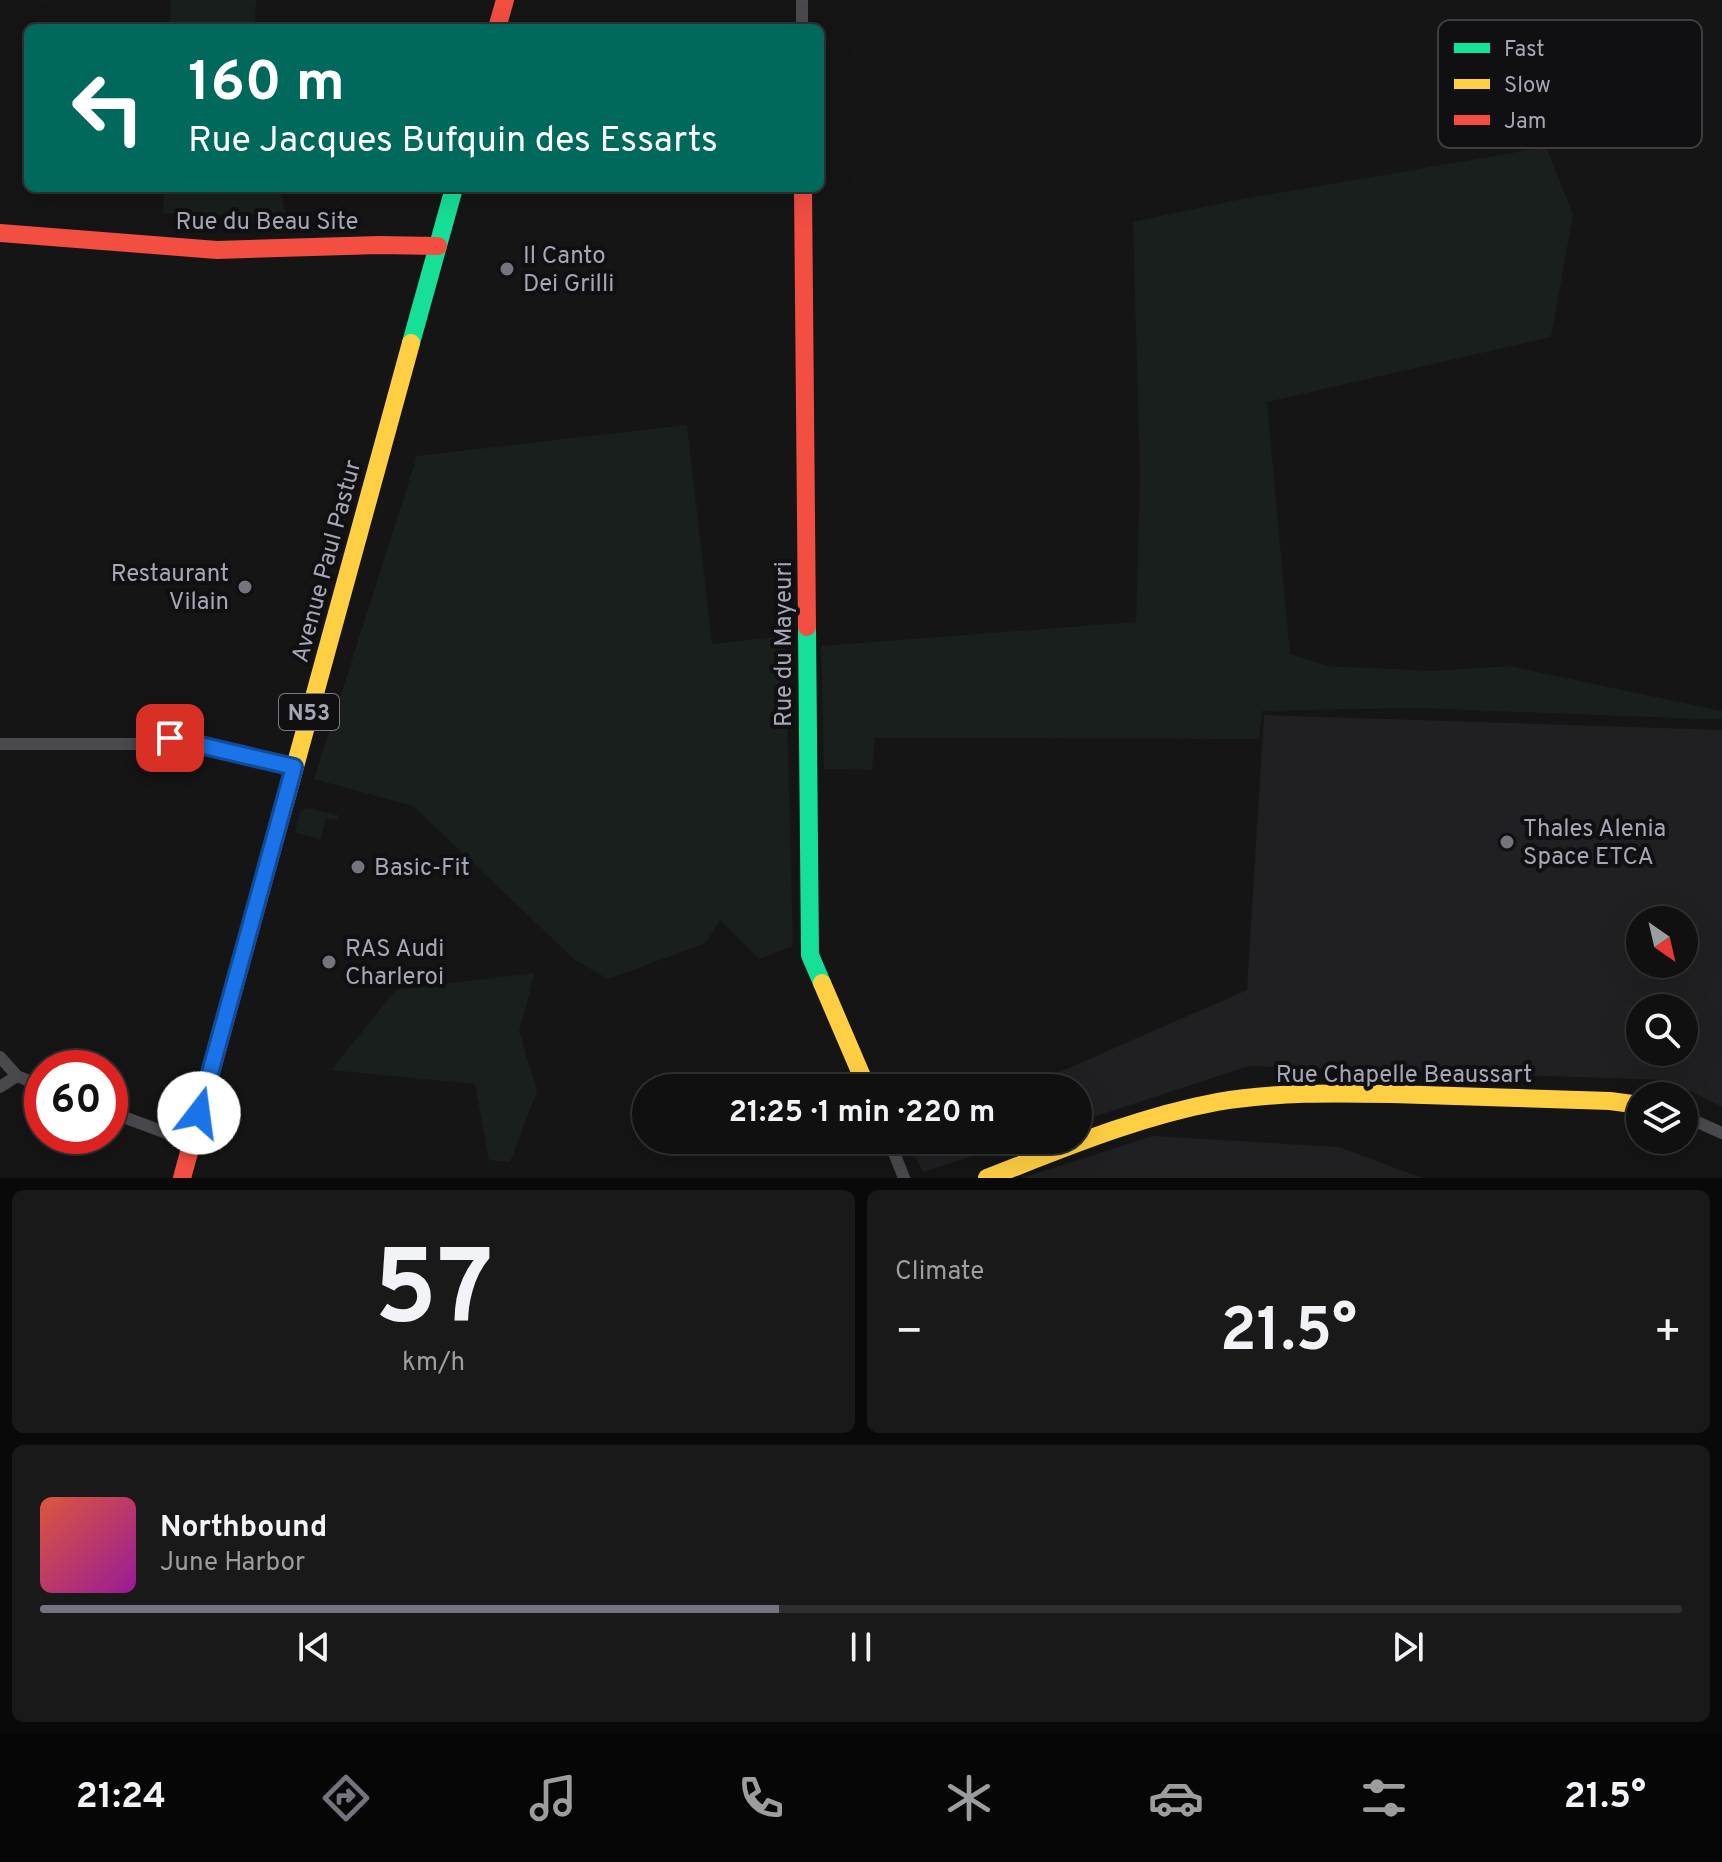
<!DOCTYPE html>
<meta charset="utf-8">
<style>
:root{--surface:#101010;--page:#191919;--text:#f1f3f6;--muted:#9c9d9f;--line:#303030;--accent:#73747e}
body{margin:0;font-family:Overpass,sans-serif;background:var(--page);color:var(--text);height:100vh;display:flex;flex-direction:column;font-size:30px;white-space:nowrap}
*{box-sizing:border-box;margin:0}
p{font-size:26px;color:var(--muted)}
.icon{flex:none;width:44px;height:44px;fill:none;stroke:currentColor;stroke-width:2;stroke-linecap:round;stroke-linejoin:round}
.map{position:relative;height:1178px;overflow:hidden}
.drawer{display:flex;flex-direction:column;gap:12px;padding:12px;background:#090909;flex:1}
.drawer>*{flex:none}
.top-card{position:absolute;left:24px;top:24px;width:800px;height:168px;border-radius:12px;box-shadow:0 8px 32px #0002,0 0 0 2px var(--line);background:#00695c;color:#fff;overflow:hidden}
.needle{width:52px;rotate:146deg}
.buttons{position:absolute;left:1626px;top:906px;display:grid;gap:16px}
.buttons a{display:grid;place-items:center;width:72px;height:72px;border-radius:50%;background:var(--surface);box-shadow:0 8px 32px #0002,0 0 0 2px var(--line);font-size:40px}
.speed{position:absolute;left:24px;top:1050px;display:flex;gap:16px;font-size:40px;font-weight:700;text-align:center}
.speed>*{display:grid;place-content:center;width:104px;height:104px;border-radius:50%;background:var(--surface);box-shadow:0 8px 32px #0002,0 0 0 2px var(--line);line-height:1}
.speed .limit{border:12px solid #d22;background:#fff;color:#111}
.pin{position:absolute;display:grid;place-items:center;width:68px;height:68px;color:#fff;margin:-34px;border-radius:16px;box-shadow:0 4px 12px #0006}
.me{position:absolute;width:88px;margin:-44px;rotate:15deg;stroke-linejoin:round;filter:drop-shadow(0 0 6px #0008)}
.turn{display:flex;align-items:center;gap:28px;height:168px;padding:0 32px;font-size:36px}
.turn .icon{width:104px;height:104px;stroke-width:2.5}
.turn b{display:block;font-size:56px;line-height:68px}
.big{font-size:60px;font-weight:700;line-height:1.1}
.drawer .tile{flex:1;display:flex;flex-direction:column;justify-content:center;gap:12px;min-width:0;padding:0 28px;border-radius:12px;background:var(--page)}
.drawer .dial{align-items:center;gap:0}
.dial b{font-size:104px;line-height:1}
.song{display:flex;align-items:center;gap:24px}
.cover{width:96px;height:96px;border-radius:12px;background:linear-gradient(135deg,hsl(10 70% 55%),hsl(300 70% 35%))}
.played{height:8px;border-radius:4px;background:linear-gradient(90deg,var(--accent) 45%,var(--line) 45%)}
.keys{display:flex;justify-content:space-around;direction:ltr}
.heat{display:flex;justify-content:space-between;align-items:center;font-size:44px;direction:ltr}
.drawer .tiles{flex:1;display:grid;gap:12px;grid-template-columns:1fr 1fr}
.tile:last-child{grid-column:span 2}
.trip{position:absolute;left:632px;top:1074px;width:460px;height:80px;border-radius:40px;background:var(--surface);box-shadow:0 8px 32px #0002,0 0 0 2px var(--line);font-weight:700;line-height:80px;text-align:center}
.menu{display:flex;height:128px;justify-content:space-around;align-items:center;background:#060606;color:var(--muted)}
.menu .icon{width:56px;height:56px}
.menu .current{color:var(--accent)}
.menu b{font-size:36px;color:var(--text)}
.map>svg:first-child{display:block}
.built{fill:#201f22;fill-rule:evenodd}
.green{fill:#191f1c}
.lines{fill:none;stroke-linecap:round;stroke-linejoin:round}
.street{stroke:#49494e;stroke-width:12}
.fast{stroke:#16e098;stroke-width:18}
.slow{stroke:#ffcf43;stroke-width:18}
.jam{stroke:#f24e42;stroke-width:18}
.route-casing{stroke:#114b97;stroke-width:20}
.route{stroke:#1a73e8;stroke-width:14}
.poi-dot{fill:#73747e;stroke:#100f11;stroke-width:3}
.labels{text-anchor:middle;stroke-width:8;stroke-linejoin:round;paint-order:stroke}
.shield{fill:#100f11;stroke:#797984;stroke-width:2}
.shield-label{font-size:22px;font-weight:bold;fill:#a6a7b6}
.street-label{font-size:24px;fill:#a6a7b6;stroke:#100f11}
.poi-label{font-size:24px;fill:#a6a7b6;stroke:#100f11;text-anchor:start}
.key{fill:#100f11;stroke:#3d3d43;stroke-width:2}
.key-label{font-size:22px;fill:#a6a7b6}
</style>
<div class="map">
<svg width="1722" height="1178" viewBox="0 0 1722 1178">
<rect width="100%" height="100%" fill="#151515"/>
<g class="built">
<path d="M1264 715 1722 730V1107L1668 1080 1249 1066 1078 1122V1088H1023L1247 990ZM1640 920H1684V964H1640ZM1640 1008H1684V1052H1640Z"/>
<path d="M1153 1136 1339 1147 1422 1178H1022Z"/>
<path d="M906 1140H1022L923 1172Z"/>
</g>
<g class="green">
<path d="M171 0H256L255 28H170Z"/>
<path d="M1546 147 1573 215 1551 337 1267 402 1290 654 1328 666 1432 671 1509 666 1722 711V719H1704L1417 708 1262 711 1259 739 875 738 872 770 824 769 821 646 1136 622 1140 477 1133 222 1232 201Z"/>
<path d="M164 188H280L286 216 163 213Z"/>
<path d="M687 425 712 644 785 636 793 946 759 959 720 920 706 943 608 979 575 960 413 806 314 779 417 456Z"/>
<path d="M306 808 338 815V820L326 818 321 839 295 833 300 812Z"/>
<path d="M535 973 519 1031 537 1091 510 1162 489 1160 475 1084 331 1070 396 990Z"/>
</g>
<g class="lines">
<g class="street">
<path d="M802 0V28"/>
<path d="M0 744H138L170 738 294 767"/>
<path d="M0 1057 17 1076 42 1086"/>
<path d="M0 1087 17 1076"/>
<path d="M110 1112 191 1142"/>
<path d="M1684 1116 1722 1133"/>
<path d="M889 1140 904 1178"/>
</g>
<g class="fast">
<path d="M411 343 454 188"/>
<path d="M807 627 810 955 822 983"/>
</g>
<g class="slow">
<path d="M285 803 411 343"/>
<path d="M822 983 867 1088"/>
<path d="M987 1178C1062 1149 1137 1117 1217 1102 1274 1092 1334 1093 1392 1094 1465 1096 1537 1099 1610 1101L1640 1105"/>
</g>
<g class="jam">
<path d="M497 28 505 0"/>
<path d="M803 188 807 627"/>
<path d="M0 233 217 250 379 245 438 246"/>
<path d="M182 1178 285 803"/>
</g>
</g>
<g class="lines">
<defs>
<path id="route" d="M170 738 294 767 199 1113"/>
</defs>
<use href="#route" class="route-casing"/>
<use href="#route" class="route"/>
</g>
<g class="poi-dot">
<circle cx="507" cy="269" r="8"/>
<circle cx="245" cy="587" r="8"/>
<circle cx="1507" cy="842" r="8"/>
<circle cx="358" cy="867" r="8"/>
<circle cx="329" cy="962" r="8"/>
</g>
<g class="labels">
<rect class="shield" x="279" y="694" width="60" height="36" rx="6"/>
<g class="shield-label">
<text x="309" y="720">N53</text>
</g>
<g class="street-label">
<text x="267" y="229">Rue du Beau Site</text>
<text transform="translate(326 561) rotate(-75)" y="8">Avenue Paul Pastur</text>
<text transform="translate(783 644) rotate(-90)" y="8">Rue du Mayeuri</text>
<text x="1404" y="1082">Rue Chapelle Beaussart</text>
</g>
<g class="poi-label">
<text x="523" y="263">Il Canto<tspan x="523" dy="28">Dei Grilli</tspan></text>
<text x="229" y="581" text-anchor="end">Restaurant<tspan x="229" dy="28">Vilain</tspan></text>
<text x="1523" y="836">Thales Alenia<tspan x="1523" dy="28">Space ETCA</tspan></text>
<text x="374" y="875">Basic-Fit</text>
<text x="345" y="956">RAS Audi<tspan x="345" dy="28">Charleroi</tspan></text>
</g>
</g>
<rect x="1438" y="20" width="264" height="128" rx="12" class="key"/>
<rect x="1454" y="43" width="36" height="10" fill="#16e098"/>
<rect x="1454" y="79" width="36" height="10" fill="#ffcf43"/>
<rect x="1454" y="115" width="36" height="10" fill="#f24e42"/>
<g class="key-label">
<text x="1504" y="56">Fast</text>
<text x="1504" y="92">Slow</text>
<text x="1504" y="128">Jam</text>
</g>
</svg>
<div class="buttons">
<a><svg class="needle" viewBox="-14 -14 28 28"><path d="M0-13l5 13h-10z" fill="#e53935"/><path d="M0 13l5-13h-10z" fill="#9c9d9f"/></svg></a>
<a><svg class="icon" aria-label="search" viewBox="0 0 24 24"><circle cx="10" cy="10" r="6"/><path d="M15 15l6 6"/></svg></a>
<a><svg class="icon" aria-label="layers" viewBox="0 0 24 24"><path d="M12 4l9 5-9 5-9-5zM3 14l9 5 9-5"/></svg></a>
</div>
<div class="speed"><div class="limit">60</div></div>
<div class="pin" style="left:170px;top:738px;background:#d93025"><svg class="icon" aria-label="arrive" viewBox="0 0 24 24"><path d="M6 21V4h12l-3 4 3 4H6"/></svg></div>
<svg class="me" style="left:199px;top:1113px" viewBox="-20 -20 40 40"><circle r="19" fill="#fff"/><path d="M0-13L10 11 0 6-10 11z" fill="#1a73e8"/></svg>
<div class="trip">21:25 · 1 min · 220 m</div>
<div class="top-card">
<div class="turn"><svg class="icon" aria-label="left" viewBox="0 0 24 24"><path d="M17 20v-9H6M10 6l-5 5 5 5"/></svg><div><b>160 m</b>Rue Jacques Bufquin des Essarts</div></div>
</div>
</div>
<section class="drawer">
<div class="tiles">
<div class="tile dial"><b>57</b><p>km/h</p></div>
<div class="tile"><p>Climate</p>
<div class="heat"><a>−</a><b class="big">21.5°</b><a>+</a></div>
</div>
<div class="tile">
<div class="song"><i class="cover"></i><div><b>Northbound</b><p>June Harbor</p></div></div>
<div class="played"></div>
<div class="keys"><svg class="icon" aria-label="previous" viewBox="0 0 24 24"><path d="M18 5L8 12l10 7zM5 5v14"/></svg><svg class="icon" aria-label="pause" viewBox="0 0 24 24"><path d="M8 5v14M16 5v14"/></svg><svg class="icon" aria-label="next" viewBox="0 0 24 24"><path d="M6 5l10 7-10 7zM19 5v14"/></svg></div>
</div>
</div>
</section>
<nav class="menu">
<b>21:24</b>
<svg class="icon current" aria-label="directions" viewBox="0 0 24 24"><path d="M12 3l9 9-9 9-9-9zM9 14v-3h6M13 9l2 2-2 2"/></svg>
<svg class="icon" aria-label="music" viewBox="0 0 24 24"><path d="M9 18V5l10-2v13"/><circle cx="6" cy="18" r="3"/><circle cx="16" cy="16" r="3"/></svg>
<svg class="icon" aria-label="phone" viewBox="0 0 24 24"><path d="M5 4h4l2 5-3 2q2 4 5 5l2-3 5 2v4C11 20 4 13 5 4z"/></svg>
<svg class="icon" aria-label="climate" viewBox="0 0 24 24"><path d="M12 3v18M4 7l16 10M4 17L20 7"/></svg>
<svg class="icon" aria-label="car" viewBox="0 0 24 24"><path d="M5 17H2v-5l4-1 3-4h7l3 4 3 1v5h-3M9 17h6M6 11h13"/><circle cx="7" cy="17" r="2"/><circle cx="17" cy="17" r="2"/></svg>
<svg class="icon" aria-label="filters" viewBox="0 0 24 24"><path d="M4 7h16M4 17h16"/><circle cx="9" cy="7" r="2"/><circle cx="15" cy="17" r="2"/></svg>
<b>21.5°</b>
</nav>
